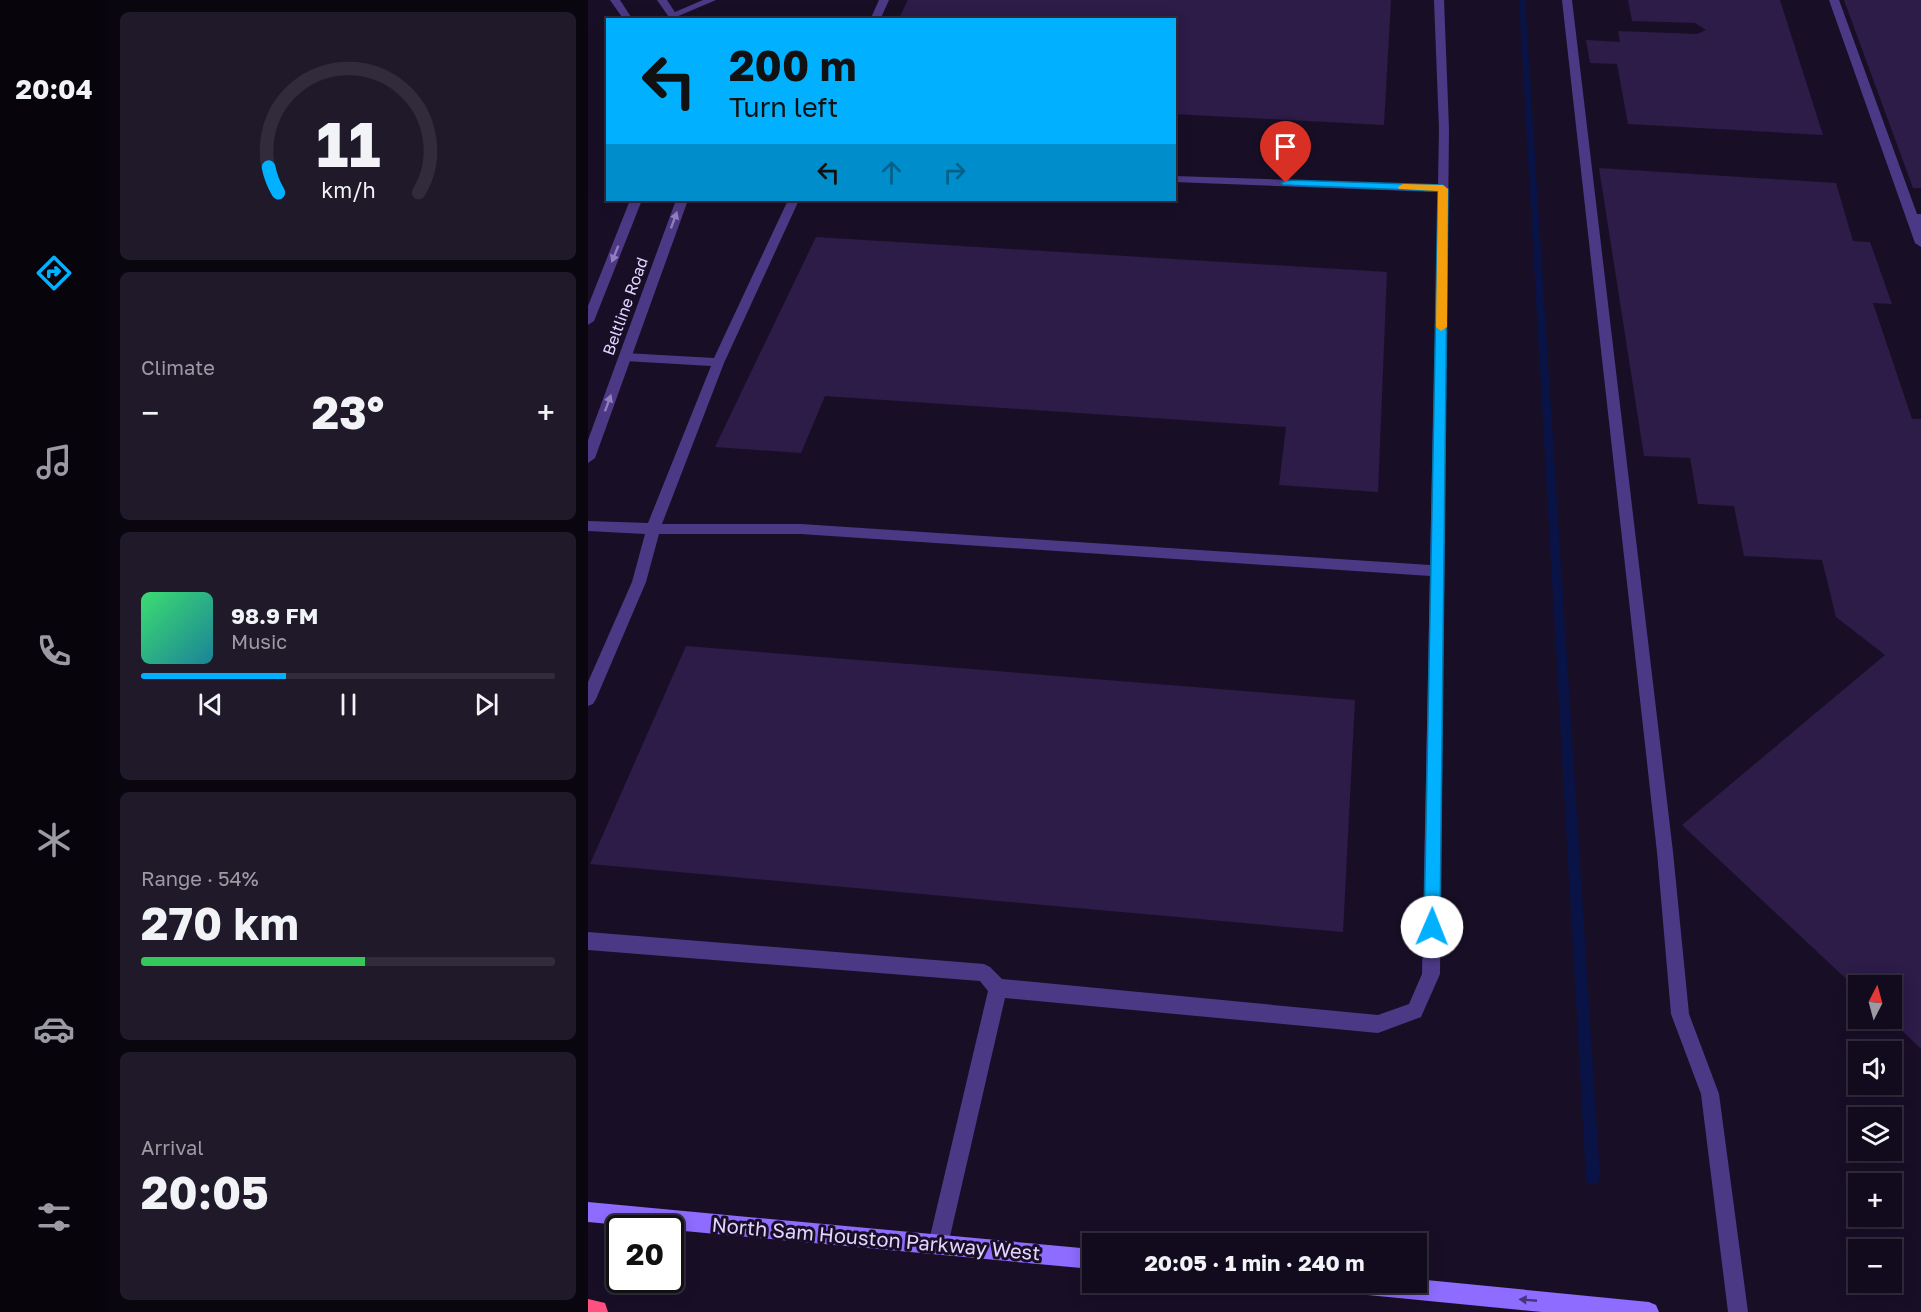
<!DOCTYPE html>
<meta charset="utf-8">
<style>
:root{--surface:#120b1d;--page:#1f192a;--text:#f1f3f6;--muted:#9c9ba4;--line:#312b3b;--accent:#01b1ff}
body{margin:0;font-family:"Golos Text",sans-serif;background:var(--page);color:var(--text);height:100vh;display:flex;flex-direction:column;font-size:22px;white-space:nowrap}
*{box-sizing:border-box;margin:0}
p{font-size:20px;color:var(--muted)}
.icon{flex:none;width:33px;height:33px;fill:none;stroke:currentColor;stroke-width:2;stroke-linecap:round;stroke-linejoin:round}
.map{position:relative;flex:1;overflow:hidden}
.sheet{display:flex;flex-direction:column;gap:12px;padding:12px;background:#0a0610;width:480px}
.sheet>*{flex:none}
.hud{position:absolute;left:18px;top:18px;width:570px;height:183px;border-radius:0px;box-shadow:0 3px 15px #0003,0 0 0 2px var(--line);background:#01b1ff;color:#111;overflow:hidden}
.needle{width:39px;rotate:6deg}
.fabs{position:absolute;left:1260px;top:975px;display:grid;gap:12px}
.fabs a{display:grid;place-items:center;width:54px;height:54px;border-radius:0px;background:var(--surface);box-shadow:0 3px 15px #0003,0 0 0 2px var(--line);font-size:30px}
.speed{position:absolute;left:18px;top:1215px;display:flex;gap:12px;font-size:30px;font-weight:700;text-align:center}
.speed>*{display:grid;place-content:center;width:78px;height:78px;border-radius:50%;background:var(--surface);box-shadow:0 3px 15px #0003,0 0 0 2px var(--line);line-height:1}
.speed .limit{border:3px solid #111;border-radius:9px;background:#fff;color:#111}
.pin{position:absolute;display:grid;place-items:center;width:51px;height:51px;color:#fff;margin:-62px -26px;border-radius:50% 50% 50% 0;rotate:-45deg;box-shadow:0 0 6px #0007}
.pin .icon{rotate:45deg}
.me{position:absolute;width:66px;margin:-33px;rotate:1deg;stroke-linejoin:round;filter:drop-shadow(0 0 4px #0008)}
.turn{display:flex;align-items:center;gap:21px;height:126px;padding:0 24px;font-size:27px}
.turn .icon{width:78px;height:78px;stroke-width:2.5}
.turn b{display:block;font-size:42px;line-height:51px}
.lanes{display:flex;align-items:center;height:57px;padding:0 24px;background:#0003;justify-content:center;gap:30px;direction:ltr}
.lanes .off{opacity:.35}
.big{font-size:45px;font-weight:700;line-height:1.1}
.sheet .tile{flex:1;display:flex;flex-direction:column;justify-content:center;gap:9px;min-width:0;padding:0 21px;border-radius:9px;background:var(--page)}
.sheet .dial{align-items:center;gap:0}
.dial svg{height:156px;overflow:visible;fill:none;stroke:var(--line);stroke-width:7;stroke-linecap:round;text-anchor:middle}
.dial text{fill:var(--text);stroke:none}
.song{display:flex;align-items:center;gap:18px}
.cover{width:72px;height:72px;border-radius:9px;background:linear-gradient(135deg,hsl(140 70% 55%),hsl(190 70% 35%))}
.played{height:6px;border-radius:3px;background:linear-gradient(90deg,var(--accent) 35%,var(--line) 35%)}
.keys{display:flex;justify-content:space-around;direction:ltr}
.heat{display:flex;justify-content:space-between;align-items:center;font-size:33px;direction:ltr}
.charge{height:9px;border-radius:4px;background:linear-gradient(90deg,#34c759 54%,var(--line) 0)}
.trip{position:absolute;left:494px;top:1233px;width:345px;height:60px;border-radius:0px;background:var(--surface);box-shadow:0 3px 15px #0003,0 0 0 2px var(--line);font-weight:700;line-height:60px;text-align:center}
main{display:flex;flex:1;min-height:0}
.tab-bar{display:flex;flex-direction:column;width:108px;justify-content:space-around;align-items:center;background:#07040c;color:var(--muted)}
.tab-bar .icon{width:42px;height:42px}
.tab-bar .active{color:var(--accent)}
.tab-bar b{font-size:27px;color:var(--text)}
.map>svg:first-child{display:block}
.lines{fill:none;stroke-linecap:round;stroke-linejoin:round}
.stream{fill:#091345;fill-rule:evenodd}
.building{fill:#2d1b48}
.lane{fill:#4c3986;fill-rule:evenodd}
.street{fill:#4c3986;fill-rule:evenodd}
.secondary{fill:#8e6cff;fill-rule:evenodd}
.highway{fill:#ff507f;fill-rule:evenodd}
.oneway{fill:#907fbc}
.oneway2{fill:#47347d}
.route{fill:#01b1ff;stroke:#0173a6;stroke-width:1.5}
.slow{fill:#f59e0b}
.labels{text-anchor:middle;stroke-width:6;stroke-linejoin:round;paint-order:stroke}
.street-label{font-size:16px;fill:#e2d5ff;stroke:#180f27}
.near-street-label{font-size:20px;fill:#e2d5ff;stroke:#180f27}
</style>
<main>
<nav class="tab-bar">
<b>20:04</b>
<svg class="icon active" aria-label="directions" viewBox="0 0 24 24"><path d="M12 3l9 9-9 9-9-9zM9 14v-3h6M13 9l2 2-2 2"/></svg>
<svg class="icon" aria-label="music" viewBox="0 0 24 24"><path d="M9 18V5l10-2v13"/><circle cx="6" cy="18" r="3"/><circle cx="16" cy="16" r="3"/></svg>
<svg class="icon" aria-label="phone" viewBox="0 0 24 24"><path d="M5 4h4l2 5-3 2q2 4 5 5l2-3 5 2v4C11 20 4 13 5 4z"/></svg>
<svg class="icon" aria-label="climate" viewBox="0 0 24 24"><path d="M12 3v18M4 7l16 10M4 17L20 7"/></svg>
<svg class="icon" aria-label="car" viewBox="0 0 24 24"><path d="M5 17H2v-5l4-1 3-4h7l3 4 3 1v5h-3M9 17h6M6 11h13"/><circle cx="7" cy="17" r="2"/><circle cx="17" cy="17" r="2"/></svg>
<svg class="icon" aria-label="filters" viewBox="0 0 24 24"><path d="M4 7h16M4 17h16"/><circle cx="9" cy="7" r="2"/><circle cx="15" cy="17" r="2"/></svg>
</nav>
<section class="sheet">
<div class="tile dial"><svg viewBox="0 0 100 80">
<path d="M14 69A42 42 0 1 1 86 69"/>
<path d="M14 69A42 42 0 0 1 9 56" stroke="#01b1ff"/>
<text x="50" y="56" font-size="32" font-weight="700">11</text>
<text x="50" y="72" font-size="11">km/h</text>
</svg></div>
<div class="tile"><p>Climate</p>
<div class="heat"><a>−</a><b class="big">23°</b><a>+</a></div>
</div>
<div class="tile">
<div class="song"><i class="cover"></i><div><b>98.9 FM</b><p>Music</p></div></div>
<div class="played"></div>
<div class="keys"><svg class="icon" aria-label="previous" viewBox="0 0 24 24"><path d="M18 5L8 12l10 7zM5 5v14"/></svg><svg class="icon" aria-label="pause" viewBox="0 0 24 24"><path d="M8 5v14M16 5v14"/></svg><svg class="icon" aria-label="next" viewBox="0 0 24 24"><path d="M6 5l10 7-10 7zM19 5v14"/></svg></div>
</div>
<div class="tile"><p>Range · 54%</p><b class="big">270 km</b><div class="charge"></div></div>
<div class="tile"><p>Arrival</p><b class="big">20:05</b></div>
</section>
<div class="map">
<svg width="1333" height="1312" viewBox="0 0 1333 1312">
<rect width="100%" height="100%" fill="#180f27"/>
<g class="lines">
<path class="stream" d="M931 0H937L1012 1178 1010 1183 1005 1185 1000 1183 998 1178Z"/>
</g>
<g class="building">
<path d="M320 0H803L796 125 586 114V20H310Z"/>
<path d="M1040 0H1192L1235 135 1040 124 1029 64 1002 63 998 40 1032 42 1030 31 1109 34 1118 30 1107 23 1044 21Z"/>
<path d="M1256 0H1333V188H1325Z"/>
<path d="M1011 168 1248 183 1265 241 1282 242 1304 304 1285 303 1324 419H1333V1049L1301 1018H1304V986H1270V990L1094 825 1297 655 1248 617 1234 560 1156 556 1146 506 1110 504 1102 458 1056 456Z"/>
<path d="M228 237 799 272 790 492 691 485 698 427 237 396 213 453 127 447Z"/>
<path d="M98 646 767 700 755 932 2 864Z"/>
</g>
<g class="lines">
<g class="lane">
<path d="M115 0H128L88 17 80 15Z"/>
<path d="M291 0H301L292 20H282Z"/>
<path d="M846 0H856L861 129 852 974 833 1017 790 1033 417 998 360 1245 357 1252 350 1255 343 1252 340 1245 400 991 392 981 0 950V932L396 964 402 967 414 979 790 1015 821 1004 834 974 842 576 213 534H71L58 582 8 699 5 704 0 706V682L44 582 57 534 0 531V521L60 523 123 366 37 361 31 357 37 353 126 358 200 200H211L136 363 74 524H213L842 565 850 192 586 182V176L850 185 851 129Z"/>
<path d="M974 0H984L1085 852 1101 1014 1131 1094 1160 1312H1140L1113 1094 1083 1014 1069 852Z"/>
<path d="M1241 0H1251L1329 214H1333V247L1327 243Z"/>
</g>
<g class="street">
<path d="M22 0H32L45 20H36Z"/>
<path d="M69 0H79L92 20H83Z"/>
<path d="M42 200H54L6 321 0 325V306Z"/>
<path d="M88 200H100L7 458 0 463V440Z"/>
</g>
<g class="secondary">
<path d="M0 1202 504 1249V1269L0 1222Z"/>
<path d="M828 1279 1061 1302 1068 1305 1071 1312H954L749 1292 742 1289 739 1282H828Z"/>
</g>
<path class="highway" d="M0 1299 17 1303 20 1312H0Z"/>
</g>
<defs><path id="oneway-solid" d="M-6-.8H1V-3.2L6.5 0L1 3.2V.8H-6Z" transform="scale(1.5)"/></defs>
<g class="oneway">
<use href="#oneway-solid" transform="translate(86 220) rotate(-70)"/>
<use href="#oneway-solid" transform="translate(27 254) rotate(112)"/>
<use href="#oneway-solid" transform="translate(20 403) rotate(-70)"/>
</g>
<use class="oneway2" href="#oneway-solid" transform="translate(940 1300) rotate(-175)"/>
<path class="route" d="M698 180 855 185 860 189 852 927 849 932 844 935 838 932 836 927 850 191 695 185 693 183Z"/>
<path class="slow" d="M815 184 855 185 860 189 859 327 853 331 848 327 850 191 811 189 810 187Z"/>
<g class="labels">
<g class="street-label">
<text transform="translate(37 306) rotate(-70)" y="6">Beltline Road</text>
</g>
<g class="near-street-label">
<text transform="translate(288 1239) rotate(5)" y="7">North Sam Houston Parkway West</text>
</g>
</g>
</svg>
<div class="fabs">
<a><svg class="needle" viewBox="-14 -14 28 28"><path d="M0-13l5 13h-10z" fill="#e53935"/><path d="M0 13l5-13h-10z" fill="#9c9ba4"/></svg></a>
<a><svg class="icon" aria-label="sound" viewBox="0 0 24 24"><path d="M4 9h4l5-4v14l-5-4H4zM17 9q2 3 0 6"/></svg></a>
<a><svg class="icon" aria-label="layers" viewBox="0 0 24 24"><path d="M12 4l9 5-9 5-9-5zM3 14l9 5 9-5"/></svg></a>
<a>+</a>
<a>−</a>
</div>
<div class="speed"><div class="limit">20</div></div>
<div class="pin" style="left:698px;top:183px;background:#d93025"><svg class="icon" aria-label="arrive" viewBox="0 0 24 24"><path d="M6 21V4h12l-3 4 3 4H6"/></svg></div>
<svg class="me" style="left:844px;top:927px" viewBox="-20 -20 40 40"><circle r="19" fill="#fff"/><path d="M0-13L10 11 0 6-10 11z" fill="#01b1ff"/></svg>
<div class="trip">20:05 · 1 min · 240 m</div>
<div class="hud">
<div class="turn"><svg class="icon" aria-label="left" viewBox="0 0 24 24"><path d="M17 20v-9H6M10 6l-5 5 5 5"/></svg><div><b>200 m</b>Turn left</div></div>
<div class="lanes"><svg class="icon" aria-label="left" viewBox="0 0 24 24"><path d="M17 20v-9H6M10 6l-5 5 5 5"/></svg><svg class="icon off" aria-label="ahead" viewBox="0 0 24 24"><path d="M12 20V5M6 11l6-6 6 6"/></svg><svg class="icon off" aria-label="right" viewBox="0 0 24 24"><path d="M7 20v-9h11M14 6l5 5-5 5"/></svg></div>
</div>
</div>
</main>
